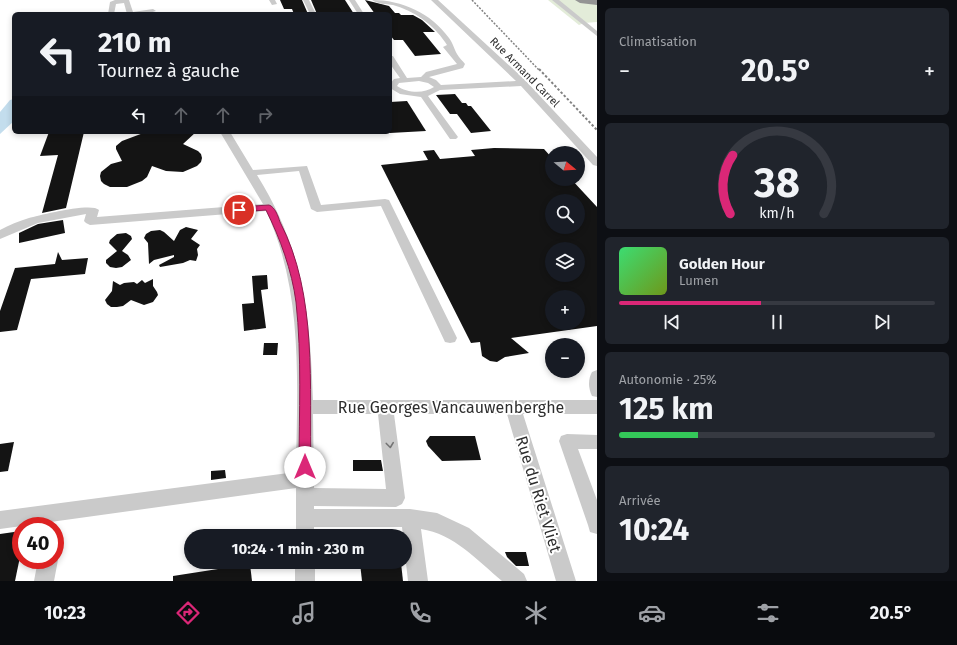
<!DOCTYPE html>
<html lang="fr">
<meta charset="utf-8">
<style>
:root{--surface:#171b24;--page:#20242c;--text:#f1f3f6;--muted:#9ea1a6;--line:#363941;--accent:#db2777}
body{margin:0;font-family:"Fira Sans",sans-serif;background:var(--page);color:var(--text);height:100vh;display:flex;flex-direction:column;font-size:15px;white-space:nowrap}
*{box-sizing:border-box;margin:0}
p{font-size:13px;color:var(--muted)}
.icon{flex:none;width:22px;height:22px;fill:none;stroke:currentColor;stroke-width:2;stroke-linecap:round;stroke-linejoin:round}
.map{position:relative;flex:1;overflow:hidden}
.drawer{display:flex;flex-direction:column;gap:8px;padding:8px;background:#0d0f14;width:360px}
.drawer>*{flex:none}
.banner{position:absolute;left:12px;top:12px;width:380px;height:122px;border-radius:6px;box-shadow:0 2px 6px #0003;background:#171b24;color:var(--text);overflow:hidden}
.needle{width:26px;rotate:108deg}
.controls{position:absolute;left:545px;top:146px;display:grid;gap:8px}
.controls a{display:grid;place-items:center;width:40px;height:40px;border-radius:50%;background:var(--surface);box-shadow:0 2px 6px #0003;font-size:20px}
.speed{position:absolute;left:12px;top:517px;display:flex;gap:8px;font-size:20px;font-weight:700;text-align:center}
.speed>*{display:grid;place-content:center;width:52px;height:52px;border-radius:50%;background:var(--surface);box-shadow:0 2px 6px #0003;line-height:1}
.speed .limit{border:6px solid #d22;background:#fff;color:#111}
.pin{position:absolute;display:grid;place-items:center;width:34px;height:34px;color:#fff;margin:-17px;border:2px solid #fff;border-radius:50%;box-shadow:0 1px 4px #0007}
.me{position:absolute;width:44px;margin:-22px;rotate:0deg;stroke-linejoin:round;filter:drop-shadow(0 0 3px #0008)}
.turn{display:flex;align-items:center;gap:14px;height:84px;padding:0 20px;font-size:18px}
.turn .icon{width:52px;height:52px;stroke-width:2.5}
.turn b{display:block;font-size:28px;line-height:34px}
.lanes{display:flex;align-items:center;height:38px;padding:0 20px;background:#0003;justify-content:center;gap:20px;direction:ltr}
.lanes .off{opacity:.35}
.big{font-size:30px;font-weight:700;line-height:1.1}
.drawer .tile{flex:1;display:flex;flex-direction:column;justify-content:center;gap:6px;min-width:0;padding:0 14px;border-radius:6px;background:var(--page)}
.drawer .dial{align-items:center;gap:0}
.dial svg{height:104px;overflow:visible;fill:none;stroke:var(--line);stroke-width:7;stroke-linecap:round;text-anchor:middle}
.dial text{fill:var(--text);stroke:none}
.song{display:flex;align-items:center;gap:12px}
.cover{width:48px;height:48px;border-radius:6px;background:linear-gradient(135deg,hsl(140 70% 55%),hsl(80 70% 35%))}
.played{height:4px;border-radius:2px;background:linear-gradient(90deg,var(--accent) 45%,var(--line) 45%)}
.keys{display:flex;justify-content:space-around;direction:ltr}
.heat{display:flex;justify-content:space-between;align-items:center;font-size:22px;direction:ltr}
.charge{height:6px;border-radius:3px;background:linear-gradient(90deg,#34c759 25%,var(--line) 0)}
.trip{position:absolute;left:184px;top:529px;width:228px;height:40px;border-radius:20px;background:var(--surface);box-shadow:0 2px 6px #0003;font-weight:700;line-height:40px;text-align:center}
.tabs{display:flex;height:64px;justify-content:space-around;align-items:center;background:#090b0e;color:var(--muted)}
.tabs .icon{width:28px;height:28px}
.tabs .selected{color:var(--accent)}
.tabs b{font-size:18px;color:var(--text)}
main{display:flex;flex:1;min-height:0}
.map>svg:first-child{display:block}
.green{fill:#e3ecd9}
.water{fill:#c3dded}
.building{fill:#141414;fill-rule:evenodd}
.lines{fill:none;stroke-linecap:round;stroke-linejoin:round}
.minor{fill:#cacaca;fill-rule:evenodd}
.highway{fill:#949494;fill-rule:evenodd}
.rail-far1{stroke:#828282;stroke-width:1.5;stroke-dasharray:2 1.5;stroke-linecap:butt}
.rail{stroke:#828282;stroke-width:2;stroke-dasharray:2.5 2;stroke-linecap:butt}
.oneway{stroke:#747474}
.route{fill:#db2777;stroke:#8e194d}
.labels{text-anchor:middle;stroke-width:4;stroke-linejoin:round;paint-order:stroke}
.far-street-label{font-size:11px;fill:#2d2d2d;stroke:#fff}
.near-street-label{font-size:16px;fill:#2d2d2d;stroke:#fff}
</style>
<main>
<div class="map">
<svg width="597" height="581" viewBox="0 0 597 581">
<rect width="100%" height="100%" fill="#fff"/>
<path class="green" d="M548 0H597V22L584 23 579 25Z"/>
<path class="water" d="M14 99V121L0 134V112L10 100Z"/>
<g class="building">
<path d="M280 0H302L308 14H294L292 9H284Z"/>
<path d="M311 0H345L354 14H317Z"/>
<path d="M365 0 389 6 395 13H399L401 15H413L422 20 435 32H423L441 54 415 56 403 40H394L390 35V14H375Z"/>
<path d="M455 94 462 103H466L468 106H471L491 131 471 133 457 114H450L436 95Z"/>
<path d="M407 101 426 131 390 133V102Z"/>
<path d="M49 132H84L66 208 42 213 58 155 40 156Z"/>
<path d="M146 132H196L183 144 198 151 201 154 202 158 201 162 197 166 183 172 166 171 152 166 147 177 142 181 127 187H110L104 184 101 181 100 176 101 172 111 164 122 161 116 149V146L122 141Z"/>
<path d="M494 148 544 149 552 158V179H571L597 207V326L511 338 529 353 505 357 497 362 490 361 482 356 480 342 471 343 381 165 428 160 423 151 434 150 440 159 475 156 471 150ZM552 201H578V227H552ZM552 249H578V275H552ZM552 297H578V323H552Z"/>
<path d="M63 220 65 233 19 243V233L38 224Z"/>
<path d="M186 227 198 230 191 239 200 245 197 249 198 255 196 261 190 260 183 263 160 267 159 265 174 257V255L154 260 149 264 148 243 144 238 146 234 151 231 160 230 164 232 174 241 180 230Z"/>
<path d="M126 233 131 236 132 239 122 251 128 255 131 260 122 267 116 268 110 267 106 263V260L117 251 109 243 110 240 117 234Z"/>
<path d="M58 252 62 260 88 258 85 274 31 279 17 330 0 332V311L15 268 55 264Z"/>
<path d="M267 275 268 289 261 290 266 328 244 331 242 304 254 303 252 276Z"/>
<path d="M153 279V286L157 292 158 295 153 302 144 305 131 300 123 306 117 307H111L107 304 105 300 112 291 113 281 120 285 124 283 134 282 137 284 142 280 145 283Z"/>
<path d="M264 343H278L277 355H263Z"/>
<path d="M430 436H475L481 460 442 461 428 446 426 441Z"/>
<path d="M14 442 8 471 0 472V444Z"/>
<path d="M353 460H381L383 471H353Z"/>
<path d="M225 470 226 478 211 480V471Z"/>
<path d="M21 531V552L15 581H0V534Z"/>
<path d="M505 552H526L529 566H516L507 557Z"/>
<path d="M360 563H401L403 581H362Z"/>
<path d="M250 564 252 581H173V576Z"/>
</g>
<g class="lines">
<g class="minor">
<path d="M115 0H129L133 12 153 9 156 11 146 14H127L124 3 116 4 114 14H108L110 2Z"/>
<path d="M269 0H275L277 4 272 5Z"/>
<path d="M303 0H309L316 14H310Z"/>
<path d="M349 0H355L364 14H358Z"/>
<path d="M372 0C402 0 431 13 449 38 453 43 454 49 457 54 459 58 463 61 465 64L463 68 429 77 436 80 441 85 516 81 431 0H438L524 79 597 157V166L593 165 521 86 440 90 428 96 458 137 456 139H450L421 97 400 94 390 88V84L394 79 400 78 390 64V56H393L407 78 421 77 426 72 457 64 443 47 447 45 445 42C433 24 414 11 393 5 386 4 377 4 372 0ZM419 81 428 83 434 87C424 94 407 93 397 86L399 83Z"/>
<path d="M552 0H559L597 31V36Z"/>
<path d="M220 132H230L253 170 307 166 321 205 385 199 389 200 457 338 455 342 450 343 445 342 381 206 317 212 311 209 299 171 257 175C304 251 310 314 313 400H597V414H523L576 581H556L507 414H394L405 498 402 504 396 507 314 506V509H410L437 513 469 528 524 574 527 581H502C477 560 454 534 421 529L428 581H408L405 554V536H403L402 527H314V536H296V488L0 529V511L296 472C297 385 304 292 266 211L90 225 86 223 84 221 86 214 38 223 0 239V230C9 225 19 221 29 218 40 215 92 202 99 210L97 217 263 204ZM313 414H378L386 489 314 488Z"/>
<path d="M597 370V397L592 396C588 388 588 379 592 372Z"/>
<path d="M567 434 597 435V449H578L597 500V534L590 532 588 525 559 441 561 436Z"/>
<path d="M55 554 58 560 54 581H34L38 560H55Z"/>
<rect x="295" y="562" width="20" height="19"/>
</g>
<path class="highway" d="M575 0H597V5L580 3Z"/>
<path class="rail-far1" d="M472 0 539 70"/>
<path class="rail" d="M539 69 597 130"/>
</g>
<defs><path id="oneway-chevron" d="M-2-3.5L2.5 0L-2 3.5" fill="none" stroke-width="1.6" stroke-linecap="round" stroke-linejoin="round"/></defs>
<use class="oneway" href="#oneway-chevron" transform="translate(390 445) rotate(83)"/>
<path class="route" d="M269 205C275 207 278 216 280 222 318 295 309 387 311 467L309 471 305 473 300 471 299 467C299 413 302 357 296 302 292 271 280 238 266 210L239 212 235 210 239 207Z"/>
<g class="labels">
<g class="far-street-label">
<text transform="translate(525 72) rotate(45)" y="4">Rue Armand Carrel</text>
</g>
<g class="near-street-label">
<text x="451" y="413">Rue Georges Vancauwenberghe</text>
<text transform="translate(539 494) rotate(73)" y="6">Rue du Riet Vliet</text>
</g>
</g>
</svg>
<div class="controls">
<a><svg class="needle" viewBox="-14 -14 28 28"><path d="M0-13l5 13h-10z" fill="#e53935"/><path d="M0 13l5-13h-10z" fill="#9ea1a6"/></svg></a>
<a><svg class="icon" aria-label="search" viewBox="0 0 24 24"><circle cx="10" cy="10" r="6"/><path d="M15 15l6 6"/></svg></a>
<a><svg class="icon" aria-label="layers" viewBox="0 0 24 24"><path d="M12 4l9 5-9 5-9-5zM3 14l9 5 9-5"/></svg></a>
<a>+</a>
<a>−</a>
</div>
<div class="speed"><div class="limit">40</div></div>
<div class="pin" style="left:239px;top:210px;background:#d93025"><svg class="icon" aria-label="arrive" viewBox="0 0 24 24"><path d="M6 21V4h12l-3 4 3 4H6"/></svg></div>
<svg class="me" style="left:305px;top:467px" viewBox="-20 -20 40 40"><circle r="19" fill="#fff"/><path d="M0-13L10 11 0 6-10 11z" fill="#db2777"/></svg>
<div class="trip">10:24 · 1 min · 230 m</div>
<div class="banner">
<div class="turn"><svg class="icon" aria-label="left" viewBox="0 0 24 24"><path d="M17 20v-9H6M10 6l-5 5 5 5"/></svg><div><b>210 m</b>Tournez à gauche</div></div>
<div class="lanes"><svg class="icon" aria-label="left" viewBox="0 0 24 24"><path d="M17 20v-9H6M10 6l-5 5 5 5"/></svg><svg class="icon off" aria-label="ahead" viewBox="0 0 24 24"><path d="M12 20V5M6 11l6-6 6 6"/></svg><svg class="icon off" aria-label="ahead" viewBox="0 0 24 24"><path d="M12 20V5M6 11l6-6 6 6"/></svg><svg class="icon off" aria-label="right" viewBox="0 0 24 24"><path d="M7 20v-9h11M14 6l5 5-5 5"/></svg></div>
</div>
</div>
<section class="drawer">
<div class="tile"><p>Climatisation</p>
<div class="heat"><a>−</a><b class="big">20.5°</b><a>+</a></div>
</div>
<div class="tile dial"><svg viewBox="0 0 100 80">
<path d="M14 69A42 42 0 1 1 86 69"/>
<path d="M14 69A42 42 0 0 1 16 24" stroke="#db2777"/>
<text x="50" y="56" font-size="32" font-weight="700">38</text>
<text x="50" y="72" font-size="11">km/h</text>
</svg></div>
<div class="tile">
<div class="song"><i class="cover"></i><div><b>Golden Hour</b><p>Lumen</p></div></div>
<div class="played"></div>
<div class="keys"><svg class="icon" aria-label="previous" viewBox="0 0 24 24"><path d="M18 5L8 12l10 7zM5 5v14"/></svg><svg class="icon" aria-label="pause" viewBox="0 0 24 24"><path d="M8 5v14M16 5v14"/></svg><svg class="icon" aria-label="next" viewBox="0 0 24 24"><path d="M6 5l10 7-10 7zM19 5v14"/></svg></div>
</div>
<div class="tile"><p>Autonomie · 25%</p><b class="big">125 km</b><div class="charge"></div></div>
<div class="tile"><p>Arrivée</p><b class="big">10:24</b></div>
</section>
</main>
<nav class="tabs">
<b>10:23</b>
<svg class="icon selected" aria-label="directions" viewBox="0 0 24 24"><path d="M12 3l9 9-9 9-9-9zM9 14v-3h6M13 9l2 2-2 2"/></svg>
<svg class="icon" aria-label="music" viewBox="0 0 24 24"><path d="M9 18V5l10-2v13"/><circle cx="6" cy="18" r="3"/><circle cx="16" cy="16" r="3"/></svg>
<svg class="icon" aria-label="phone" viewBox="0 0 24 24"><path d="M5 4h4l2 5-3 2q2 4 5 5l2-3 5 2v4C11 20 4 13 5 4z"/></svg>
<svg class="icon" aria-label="climate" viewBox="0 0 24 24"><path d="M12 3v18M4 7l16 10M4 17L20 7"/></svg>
<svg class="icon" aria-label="car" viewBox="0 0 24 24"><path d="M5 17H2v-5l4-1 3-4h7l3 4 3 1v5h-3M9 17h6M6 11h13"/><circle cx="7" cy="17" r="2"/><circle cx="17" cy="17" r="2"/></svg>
<svg class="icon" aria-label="filters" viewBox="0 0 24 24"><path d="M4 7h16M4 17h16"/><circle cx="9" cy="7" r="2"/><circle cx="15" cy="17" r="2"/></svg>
<b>20.5°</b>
</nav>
